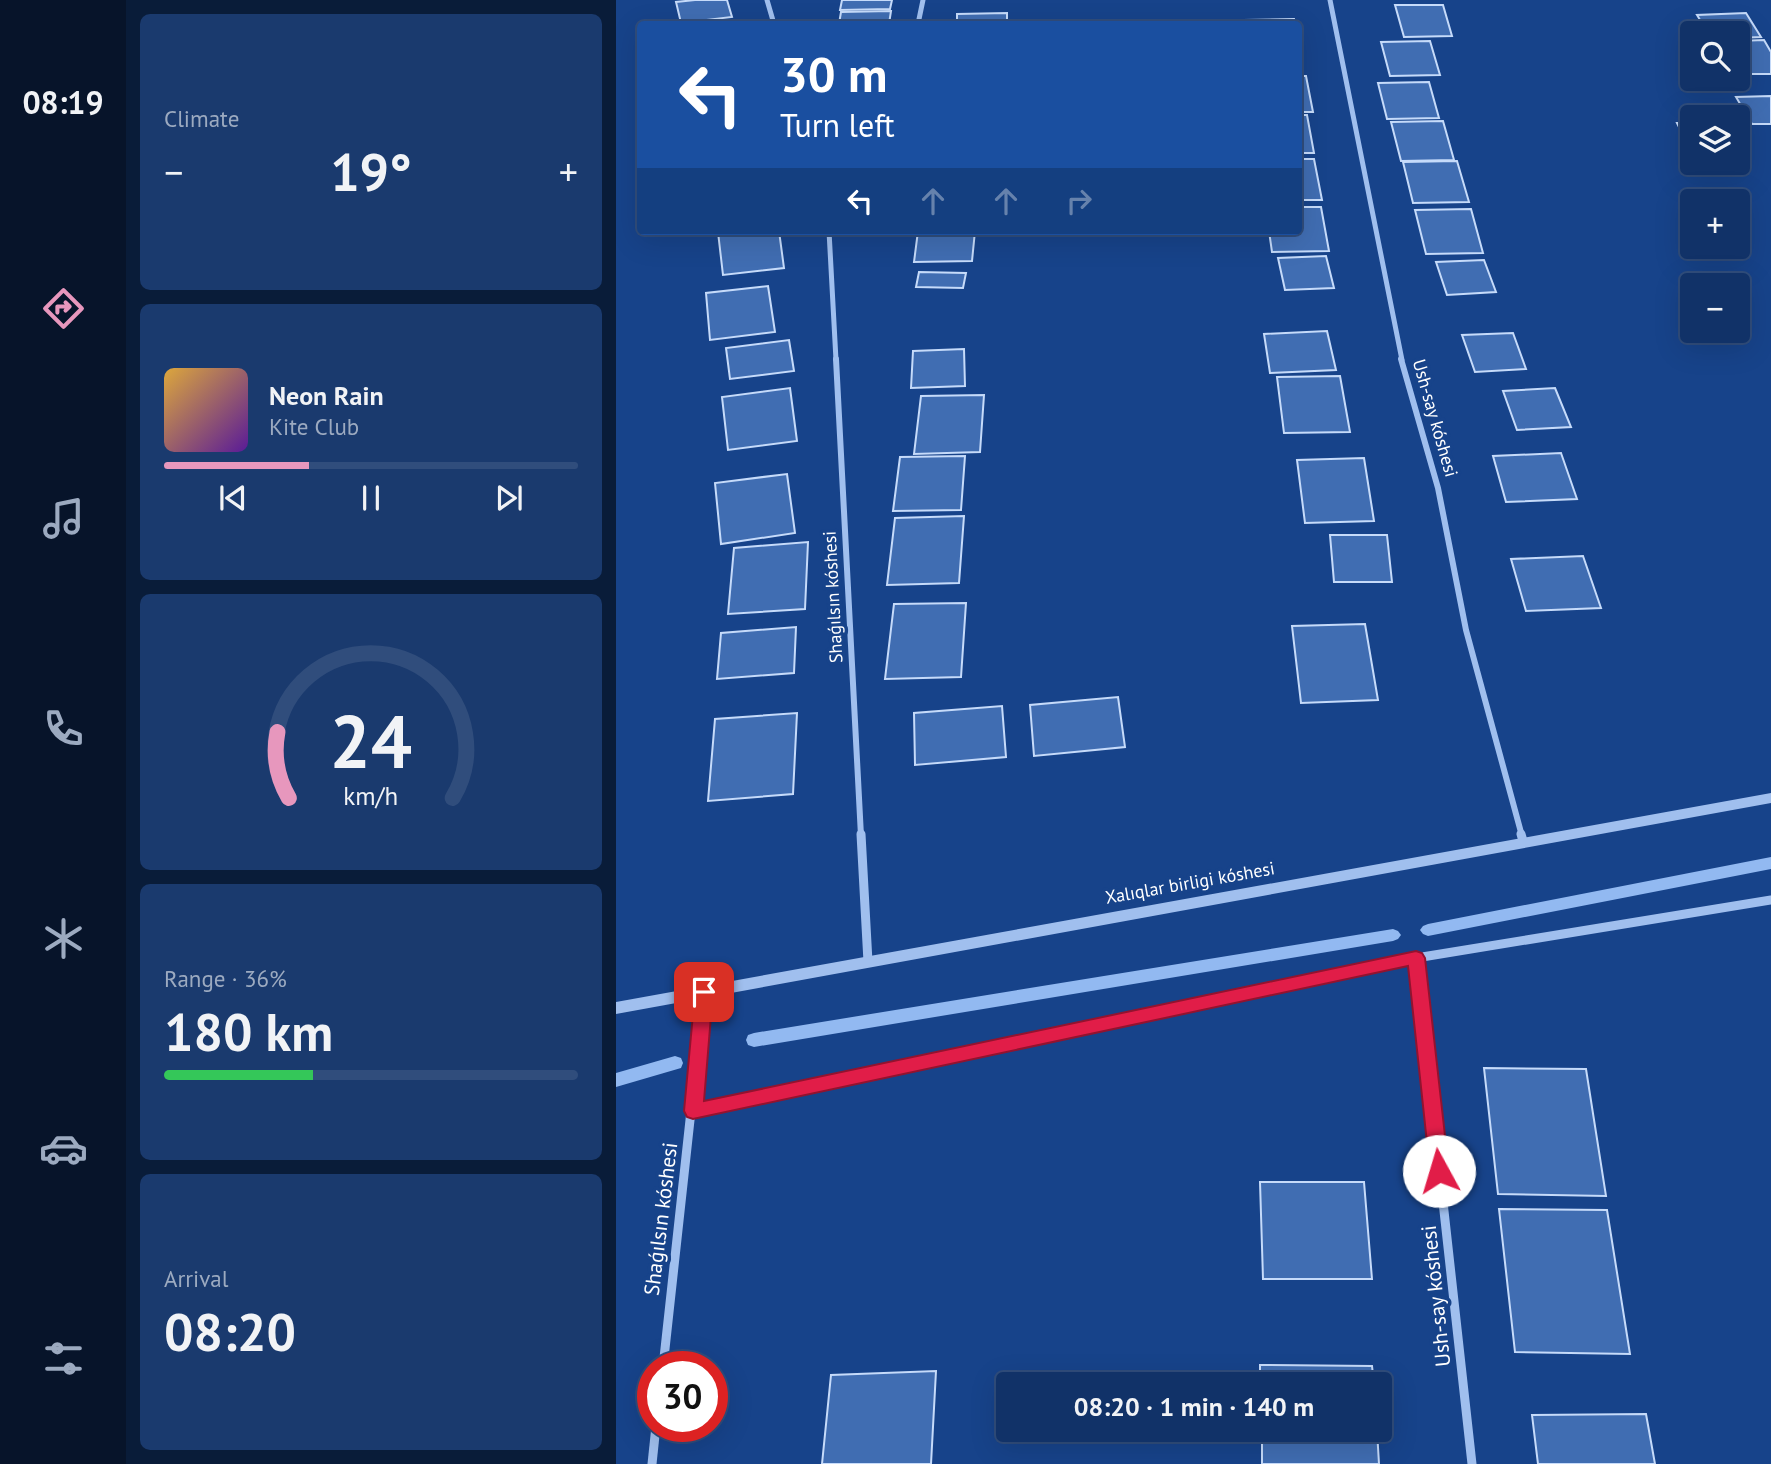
<!DOCTYPE html>
<meta charset="utf-8">
<style>
:root{--surface:#113268;--page:#1a3a6e;--text:#f1f3f6;--muted:#9caac0;--line:#304d7c;--accent:#e797bd}
body{margin:0;font-family:"PT Sans",sans-serif;background:var(--page);color:var(--text);height:100vh;display:flex;flex-direction:column;font-size:26px;white-space:nowrap}
*{box-sizing:border-box;margin:0}
p{font-size:23px;color:var(--muted)}
.icon{flex:none;width:38px;height:38px;fill:none;stroke:currentColor;stroke-width:2;stroke-linecap:round;stroke-linejoin:round}
.map{position:relative;flex:1;overflow:hidden}
.details{display:flex;flex-direction:column;gap:14px;padding:14px;background:#091c39;width:490px}
.details>*{flex:none}
.top-card{position:absolute;left:21px;top:21px;width:665px;height:214px;border-radius:7px;box-shadow:0 7px 28px #0002,0 0 0 2px var(--line);background:#1a4fa0;color:#fff;overflow:hidden}
.fabs{position:absolute;left:1064px;top:21px;display:grid;gap:14px}
.fabs a{display:grid;place-items:center;width:70px;height:70px;border-radius:7px;background:var(--surface);box-shadow:0 7px 28px #0002,0 0 0 2px var(--line);font-size:35px}
.speed{position:absolute;left:21px;top:1351px;display:flex;gap:14px;font-size:35px;font-weight:700;text-align:center}
.speed>*{display:grid;place-content:center;width:91px;height:91px;border-radius:50%;background:var(--surface);box-shadow:0 7px 28px #0002,0 0 0 2px var(--line);line-height:1}
.speed .limit{border:10px solid #d22;background:#fff;color:#111}
.pin{position:absolute;display:grid;place-items:center;width:60px;height:60px;color:#fff;margin:-30px;border-radius:14px;box-shadow:0 4px 10px #0006}
.me{position:absolute;width:77px;margin:-38px;rotate:354deg;stroke-linejoin:round;filter:drop-shadow(0 0 5px #0008)}
.turn{display:flex;align-items:center;gap:24px;height:147px;padding:0 28px;font-size:32px}
.turn .icon{width:91px;height:91px;stroke-width:2.5}
.turn b{display:block;font-size:49px;line-height:60px}
.lanes{display:flex;align-items:center;height:66px;padding:0 28px;background:#0003;justify-content:center;gap:35px;direction:ltr}
.lanes .off{opacity:.35}
.big{font-size:52px;font-weight:600;line-height:1.1}
.details .widget{flex:1;display:flex;flex-direction:column;justify-content:center;gap:10px;min-width:0;padding:0 24px;border-radius:10px;background:var(--page)}
.details .dial{align-items:center;gap:0}
.dial svg{height:182px;overflow:visible;fill:none;stroke:var(--line);stroke-width:7;stroke-linecap:round;text-anchor:middle}
.dial text{fill:var(--text);stroke:none}
.song{display:flex;align-items:center;gap:21px}
.cover{width:84px;height:84px;border-radius:10px;background:linear-gradient(135deg,hsl(40 70% 55%),hsl(270 70% 35%))}
.played{height:7px;border-radius:4px;background:linear-gradient(90deg,var(--accent) 35%,var(--line) 35%)}
.keys{display:flex;justify-content:space-around;direction:ltr}
.heat{display:flex;justify-content:space-between;align-items:center;font-size:38px;direction:ltr}
.charge{height:10px;border-radius:5px;background:linear-gradient(90deg,#34c759 36%,var(--line) 0)}
.trip{position:absolute;left:380px;top:1372px;width:396px;height:70px;border-radius:7px;background:var(--surface);box-shadow:0 7px 28px #0002,0 0 0 2px var(--line);font-weight:600;line-height:70px;text-align:center}
main{display:flex;flex:1;min-height:0}
.tab-bar{display:flex;flex-direction:column;width:126px;justify-content:space-around;align-items:center;background:#07142a;color:var(--muted)}
.tab-bar .icon{width:49px;height:49px}
.tab-bar .selected{color:var(--accent)}
.tab-bar b{font-size:32px;color:var(--text)}
.map>svg:first-child{display:block}
.lines{fill:none;stroke-linecap:round;stroke-linejoin:round}
.stream{fill:#92b9f1;fill-rule:evenodd}
.building{fill:#406db2;stroke:#c6dbfa;stroke-width:2}
.minor-far2{stroke:#a0bfee;stroke-width:5}
.minor-far1{stroke:#a0bfee;stroke-width:6}
.minor{stroke:#a0bfee;stroke-width:9}
.tertiary{fill:#a0bfee;fill-rule:evenodd}
.route{fill:#e11d48;stroke:#92132f;stroke-width:2}
.labels{text-anchor:middle;stroke-width:7;stroke-linejoin:round;paint-order:stroke}
.street-label{font-size:18px;fill:#fff;stroke:#17438a}
.near-street-label{font-size:21px;fill:#fff;stroke:#17438a}
</style>
<main>
<nav class="tab-bar">
<b>08:19</b>
<svg class="icon selected" aria-label="directions" viewBox="0 0 24 24"><path d="M12 3l9 9-9 9-9-9zM9 14v-3h6M13 9l2 2-2 2"/></svg>
<svg class="icon" aria-label="music" viewBox="0 0 24 24"><path d="M9 18V5l10-2v13"/><circle cx="6" cy="18" r="3"/><circle cx="16" cy="16" r="3"/></svg>
<svg class="icon" aria-label="phone" viewBox="0 0 24 24"><path d="M5 4h4l2 5-3 2q2 4 5 5l2-3 5 2v4C11 20 4 13 5 4z"/></svg>
<svg class="icon" aria-label="climate" viewBox="0 0 24 24"><path d="M12 3v18M4 7l16 10M4 17L20 7"/></svg>
<svg class="icon" aria-label="car" viewBox="0 0 24 24"><path d="M5 17H2v-5l4-1 3-4h7l3 4 3 1v5h-3M9 17h6M6 11h13"/><circle cx="7" cy="17" r="2"/><circle cx="17" cy="17" r="2"/></svg>
<svg class="icon" aria-label="filters" viewBox="0 0 24 24"><path d="M4 7h16M4 17h16"/><circle cx="9" cy="7" r="2"/><circle cx="15" cy="17" r="2"/></svg>
</nav>
<section class="details">
<div class="widget"><p>Climate</p>
<div class="heat"><a>−</a><b class="big">19°</b><a>+</a></div>
</div>
<div class="widget">
<div class="song"><i class="cover"></i><div><b>Neon Rain</b><p>Kite Club</p></div></div>
<div class="played"></div>
<div class="keys"><svg class="icon" aria-label="previous" viewBox="0 0 24 24"><path d="M18 5L8 12l10 7zM5 5v14"/></svg><svg class="icon" aria-label="pause" viewBox="0 0 24 24"><path d="M8 5v14M16 5v14"/></svg><svg class="icon" aria-label="next" viewBox="0 0 24 24"><path d="M6 5l10 7-10 7zM19 5v14"/></svg></div>
</div>
<div class="widget dial"><svg viewBox="0 0 100 80">
<path d="M14 69A42 42 0 1 1 86 69"/>
<path d="M14 69A42 42 0 0 1 9 40" stroke="#e797bd"/>
<text x="50" y="56" font-size="32" font-weight="700">24</text>
<text x="50" y="72" font-size="11">km/h</text>
</svg></div>
<div class="widget"><p>Range · 36%</p><b class="big">180 km</b><div class="charge"></div></div>
<div class="widget"><p>Arrival</p><b class="big">08:20</b></div>
</section>
<div class="map">
<svg width="1155" height="1464" viewBox="0 0 1155 1464">
<rect width="100%" height="100%" fill="#17438a"/>
<g class="lines">
<g class="stream">
<path d="M1155 857V869L812 936 807 934 804 930 807 926 812 924Z"/>
<path d="M777 929 782 931 785 935 782 939 777 941 138 1047 132 1045 130 1040 132 1035 138 1033Z"/>
<path d="M59 1056 65 1058 67 1063 65 1068 0 1087V1073Z"/>
</g>
</g>
<g class="building">
<path d="M79 0H111L116 17 65 23 60 2Z"/>
<path d="M226 0H276L274 9 224 10Z"/>
<path d="M779 5H827L836 36 788 37Z"/>
<path d="M275 11 273 24H223L225 12Z"/>
<path d="M391 13V24H341V14Z"/>
<path d="M1130 13 1145 37 1122 38V33H1092L1081 15Z"/>
<path d="M678 19 679 24H630L629 20Z"/>
<path d="M1148 40 1155 52V74H1122V41Z"/>
<path d="M814 41 824 75 774 76 765 42Z"/>
<path d="M682 76H690L697 112H682Z"/>
<path d="M813 82 823 118 771 119 762 83Z"/>
<path d="M1155 96V124H1136L1120 97Z"/>
<path d="M682 115H691L698 153H682Z"/>
<path d="M827 121 838 160 785 161 775 122Z"/>
<path d="M1061 123H1076V154Z"/>
<path d="M682 159H698L706 200H682Z"/>
<path d="M841 161 853 202 797 203 787 162Z"/>
<path d="M682 207H705L713 251 656 252 653 231H682Z"/>
<path d="M855 209 867 253 810 254 799 210Z"/>
<path d="M115 231H163L168 268 107 275 102 232Z"/>
<path d="M302 231H359L356 261 298 262Z"/>
<path d="M710 256 718 288 669 290 662 258Z"/>
<path d="M868 260 880 292 831 295 820 262Z"/>
<path d="M303 272 350 273 347 288 300 287Z"/>
<path d="M152 286 159 332 94 340 90 293Z"/>
<path d="M711 331 720 370 654 373 648 334Z"/>
<path d="M897 333 910 369 859 372 846 335Z"/>
<path d="M173 340 178 371 114 379 110 348Z"/>
<path d="M348 349 349 386 295 388 297 351Z"/>
<path d="M724 376 734 432 668 433 661 377Z"/>
<path d="M174 388 181 441 112 450 106 397Z"/>
<path d="M939 388 955 427 901 430 887 391Z"/>
<path d="M368 395 364 452 298 454 305 396Z"/>
<path d="M945 453 961 499 890 502 877 456Z"/>
<path d="M349 456 345 510 277 511 284 457Z"/>
<path d="M748 458 758 521 689 523 681 460Z"/>
<path d="M171 474 179 533 105 544 99 483Z"/>
<path d="M348 516 343 583 271 585 279 518Z"/>
<path d="M714 535H771L776 582H718Z"/>
<path d="M192 542 189 609 112 614 118 548Z"/>
<path d="M967 556 985 608 910 611 895 559Z"/>
<path d="M350 603 345 677 269 679 278 604Z"/>
<path d="M749 624 762 700 685 703 676 626Z"/>
<path d="M180 627 178 673 101 679 105 633Z"/>
<path d="M502 697 509 747 418 756 414 705Z"/>
<path d="M386 706 390 757 299 765 298 713Z"/>
<path d="M181 713 177 794 92 801 99 719Z"/>
<path d="M868 1068 970 1069 990 1196 882 1194Z"/>
<path d="M644 1182H748L756 1279H647Z"/>
<path d="M883 1209 991 1210 1014 1354 899 1352Z"/>
<path d="M644 1365 756 1366 758 1384H644Z"/>
<path d="M320 1371 315 1464H206L215 1375Z"/>
<path d="M1030 1414 1039 1464H922L916 1415Z"/>
<path d="M646 1430H761L763 1464H646Z"/>
</g>
<g class="lines">
<g class="minor-far2">
<path d="M151 0 158 24"/>
<path d="M714 0 786 360"/>
<path d="M302 24 307 0"/>
<path d="M213 231 220 360"/>
</g>
<g class="minor-far1">
<path d="M220 359 245 836"/>
<path d="M785 359 822 488 850 630 906 836"/>
</g>
<g class="minor">
<path d="M245 834 252 962"/>
<path d="M905 834 907 841"/>
<path d="M800 958 856 1464"/>
<path d="M77 1111 800 958 1155 900"/>
<path d="M47 1367 88 992"/>
<path d="M36 1464 40 1426"/>
</g>
<path class="tertiary" d="M1155 793V803L0 1014V1002Z"/>
</g>
<path class="route" d="M800 951 806 953 809 958 833 1171 830 1177 823 1179 816 1177 814 1171 792 966 77 1119 71 1117 68 1111 79 992 81 987 88 985 94 987 97 992 88 1101Z"/>
<g class="labels">
<g class="street-label">
<text transform="translate(819 418) rotate(74)" y="6">Ush-say kóshesi</text>
<text transform="translate(217 597) rotate(-93)" y="6">Shaǵılsın kóshesi</text>
<text transform="translate(574 883) rotate(-10)" y="6">Xalıqlar birligi kóshesi</text>
</g>
<g class="near-street-label">
<text transform="translate(45 1219) rotate(-83)" y="7">Shaǵılsın kóshesi</text>
<text transform="translate(820 1296) rotate(-96)" y="7">Ush-say kóshesi</text>
</g>
</g>
</svg>
<div class="fabs">
<a><svg class="icon" aria-label="search" viewBox="0 0 24 24"><circle cx="10" cy="10" r="6"/><path d="M15 15l6 6"/></svg></a>
<a><svg class="icon" aria-label="layers" viewBox="0 0 24 24"><path d="M12 4l9 5-9 5-9-5zM3 14l9 5 9-5"/></svg></a>
<a>+</a>
<a>−</a>
</div>
<div class="speed"><div class="limit">30</div></div>
<div class="pin" style="left:88px;top:992px;background:#d93025"><svg class="icon" aria-label="arrive" viewBox="0 0 24 24"><path d="M6 21V4h12l-3 4 3 4H6"/></svg></div>
<svg class="me" style="left:823px;top:1171px" viewBox="-20 -20 40 40"><circle r="19" fill="#fff"/><path d="M0-13L10 11 0 6-10 11z" fill="#e11d48"/></svg>
<div class="trip">08:20 · 1 min · 140 m</div>
<div class="top-card">
<div class="turn"><svg class="icon" aria-label="left" viewBox="0 0 24 24"><path d="M17 20v-9H6M10 6l-5 5 5 5"/></svg><div><b>30 m</b>Turn left</div></div>
<div class="lanes"><svg class="icon" aria-label="left" viewBox="0 0 24 24"><path d="M17 20v-9H6M10 6l-5 5 5 5"/></svg><svg class="icon off" aria-label="ahead" viewBox="0 0 24 24"><path d="M12 20V5M6 11l6-6 6 6"/></svg><svg class="icon off" aria-label="ahead" viewBox="0 0 24 24"><path d="M12 20V5M6 11l6-6 6 6"/></svg><svg class="icon off" aria-label="right" viewBox="0 0 24 24"><path d="M7 20v-9h11M14 6l5 5-5 5"/></svg></div>
</div>
</div>
</main>
